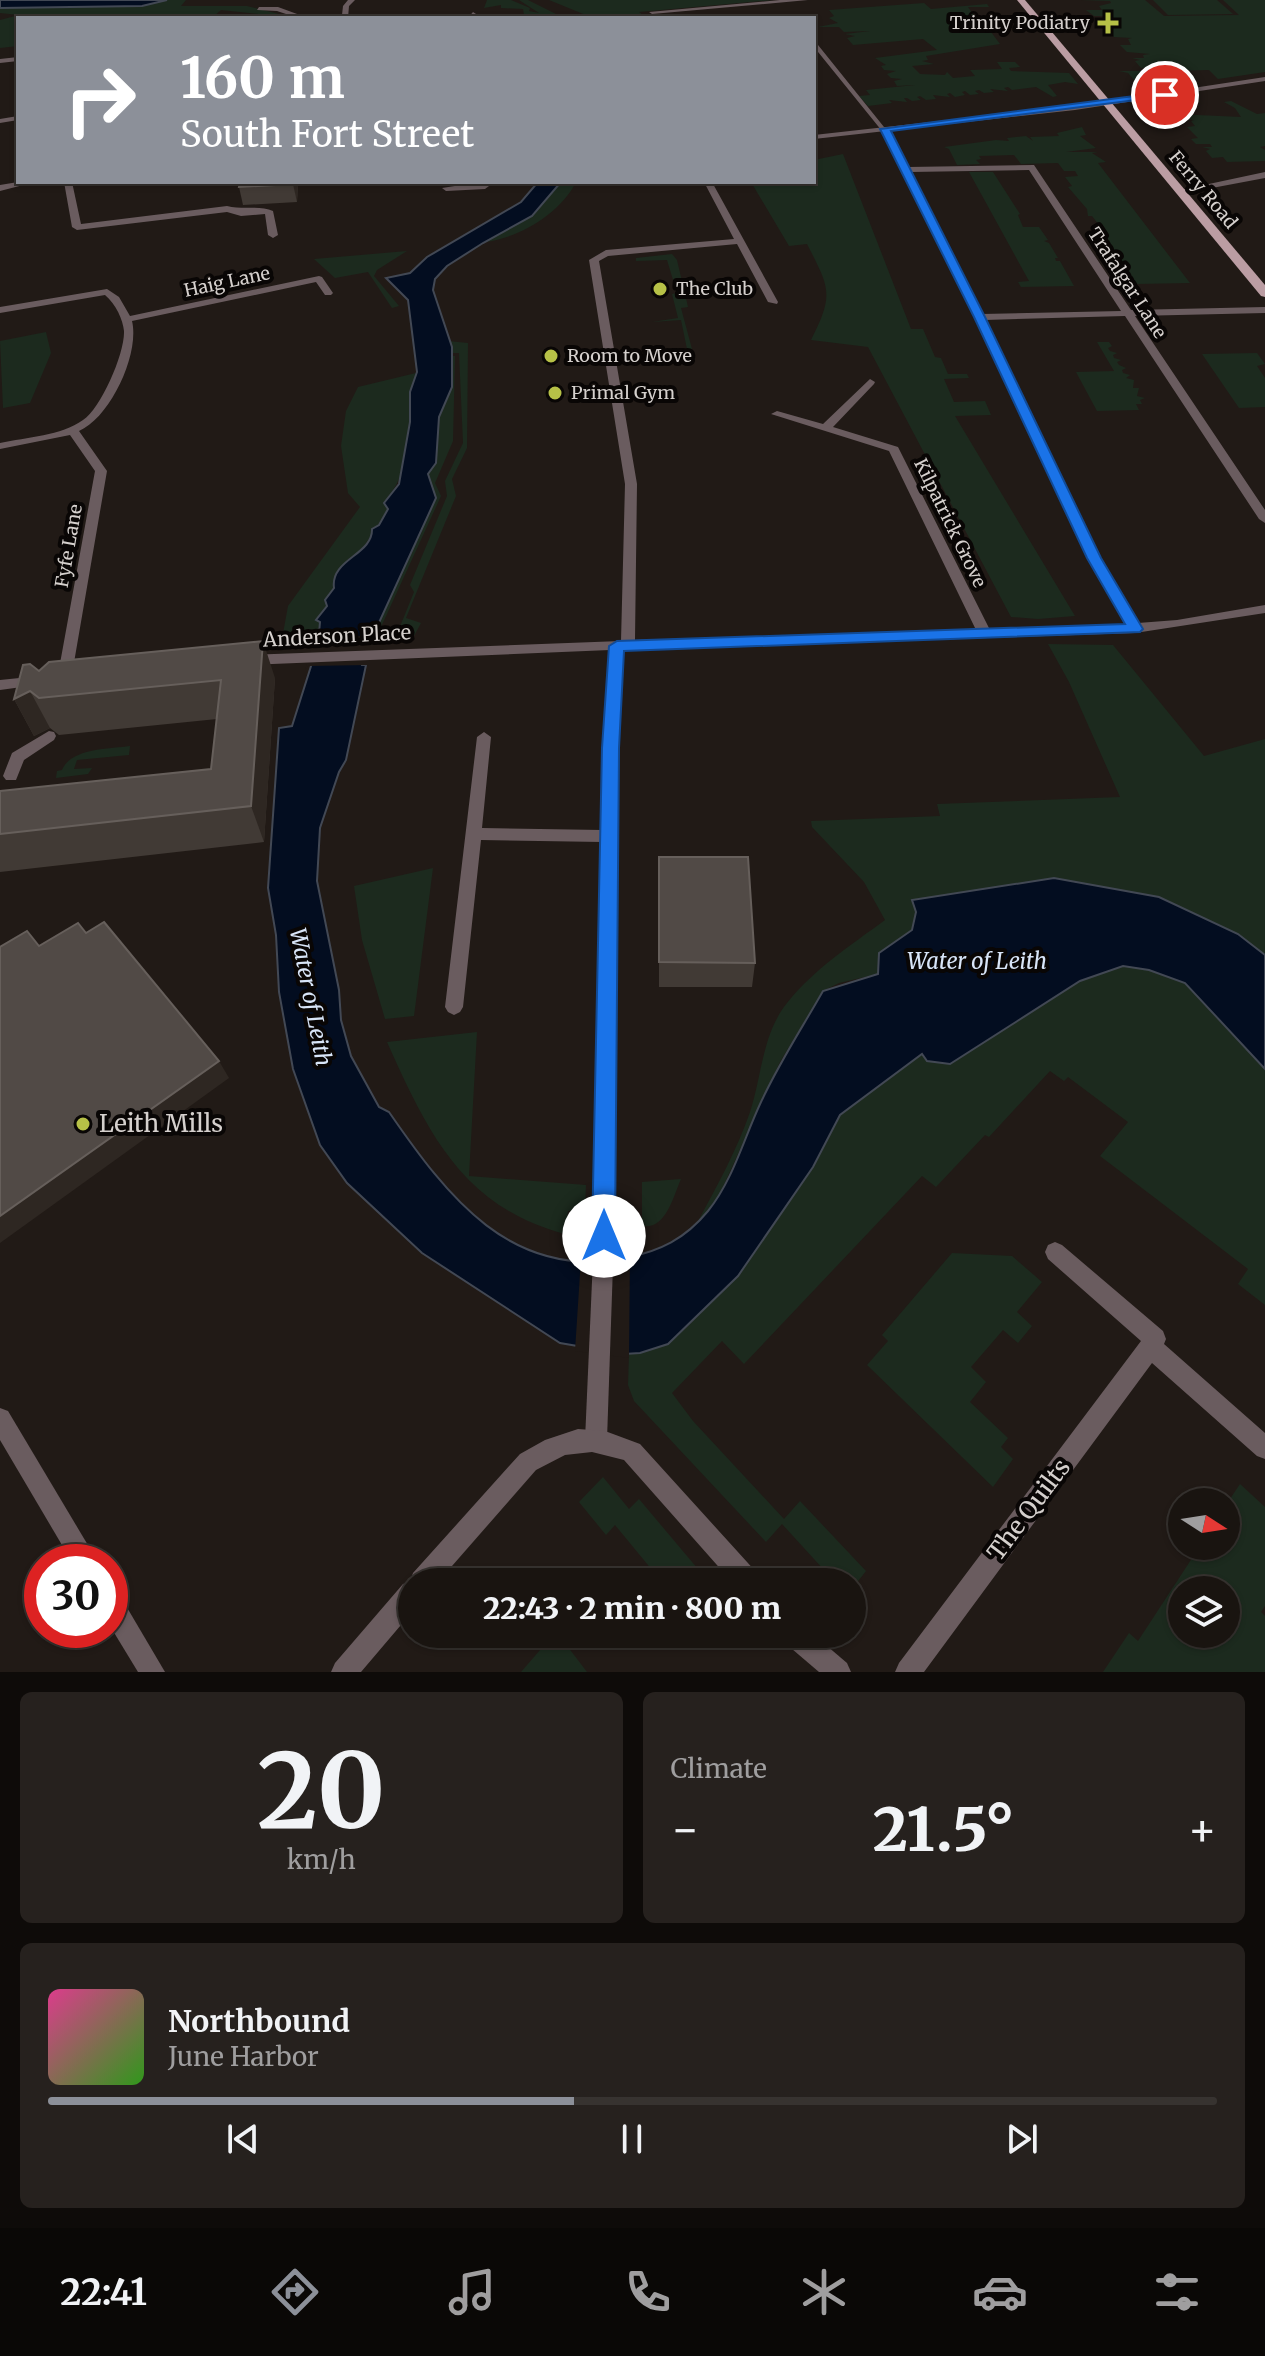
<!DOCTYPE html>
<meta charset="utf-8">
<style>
:root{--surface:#191410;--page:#26211e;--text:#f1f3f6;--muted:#9f9e9f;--line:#373330;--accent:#8c9099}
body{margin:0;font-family:Merriweather,serif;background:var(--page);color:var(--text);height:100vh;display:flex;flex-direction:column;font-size:30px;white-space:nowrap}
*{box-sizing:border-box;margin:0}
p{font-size:26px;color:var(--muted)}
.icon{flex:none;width:44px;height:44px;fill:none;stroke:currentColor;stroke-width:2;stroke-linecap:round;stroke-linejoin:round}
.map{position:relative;height:1672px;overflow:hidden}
.sheet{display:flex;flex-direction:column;gap:20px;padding:20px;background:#0e0b09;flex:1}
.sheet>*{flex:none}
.top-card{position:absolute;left:16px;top:16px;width:800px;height:168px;border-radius:0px;box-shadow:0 2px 6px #0004,0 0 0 2px var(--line);background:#8c9099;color:#fff;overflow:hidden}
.needle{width:52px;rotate:102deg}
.fabs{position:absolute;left:1168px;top:1488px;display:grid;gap:16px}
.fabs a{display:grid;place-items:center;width:72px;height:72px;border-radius:50%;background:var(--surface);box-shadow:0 2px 6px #0004,0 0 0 2px var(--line);font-size:40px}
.speed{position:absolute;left:24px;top:1544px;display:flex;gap:16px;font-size:40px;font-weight:700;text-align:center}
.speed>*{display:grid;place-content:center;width:104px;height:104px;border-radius:50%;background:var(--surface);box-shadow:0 2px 6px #0004,0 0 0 2px var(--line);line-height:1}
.speed .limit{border:12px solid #d22;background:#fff;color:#111}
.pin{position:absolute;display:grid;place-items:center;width:68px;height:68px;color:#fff;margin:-34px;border:4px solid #fff;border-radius:50%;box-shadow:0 2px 8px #0007}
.me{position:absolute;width:88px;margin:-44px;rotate:0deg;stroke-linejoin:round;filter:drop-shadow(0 0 6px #0008)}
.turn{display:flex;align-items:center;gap:28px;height:168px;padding:0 32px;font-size:36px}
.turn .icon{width:104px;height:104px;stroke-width:2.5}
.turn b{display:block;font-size:56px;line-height:68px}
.big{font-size:60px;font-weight:800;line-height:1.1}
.sheet .widget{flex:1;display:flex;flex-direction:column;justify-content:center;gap:12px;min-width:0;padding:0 28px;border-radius:12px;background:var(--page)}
.sheet .dial{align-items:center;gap:0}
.dial b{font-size:104px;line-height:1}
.song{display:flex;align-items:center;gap:24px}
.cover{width:96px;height:96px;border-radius:12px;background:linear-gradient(135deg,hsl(330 70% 55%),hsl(110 70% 35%))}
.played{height:8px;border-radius:4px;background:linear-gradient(90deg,var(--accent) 45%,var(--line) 45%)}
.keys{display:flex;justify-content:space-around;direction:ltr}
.heat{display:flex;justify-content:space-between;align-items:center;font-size:44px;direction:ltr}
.sheet .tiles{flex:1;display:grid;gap:20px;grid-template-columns:1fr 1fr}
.widget:last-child{grid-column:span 2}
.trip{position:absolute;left:398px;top:1568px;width:468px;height:80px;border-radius:40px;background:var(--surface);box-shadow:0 2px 6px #0004,0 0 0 2px var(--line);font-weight:800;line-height:80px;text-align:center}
.menu{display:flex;height:128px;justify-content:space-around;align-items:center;background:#0a0806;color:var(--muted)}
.menu .icon{width:56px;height:56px}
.menu .current{color:var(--accent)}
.menu b{font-size:36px;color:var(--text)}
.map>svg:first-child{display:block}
.green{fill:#1c2a1e;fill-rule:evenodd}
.water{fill:#030d20;stroke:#424854;stroke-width:2}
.pier{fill:#211a16}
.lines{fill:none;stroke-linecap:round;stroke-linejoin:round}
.pedestrian{fill:#6a5c5f;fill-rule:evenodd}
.minor{fill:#6a5c5f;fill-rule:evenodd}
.tertiary{fill:#6a5c5f;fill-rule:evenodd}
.primary{fill:#bb9da3;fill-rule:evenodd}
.wall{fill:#413a35}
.shaded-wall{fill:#2e2722}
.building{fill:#514a46;stroke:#665f5b;stroke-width:2}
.route{fill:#1a73e8;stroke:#114b97;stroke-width:2}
.poi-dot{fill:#b7c147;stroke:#090605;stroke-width:3}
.labels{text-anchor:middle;stroke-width:8;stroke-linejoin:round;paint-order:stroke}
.far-poi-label{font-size:18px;fill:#d5d0cd;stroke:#090605;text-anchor:start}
.far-street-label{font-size:18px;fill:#d5d0cd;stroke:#090605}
.street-label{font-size:20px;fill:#d5d0cd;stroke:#090605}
.water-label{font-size:22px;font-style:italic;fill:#d8e5f8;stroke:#090605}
.near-poi-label{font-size:24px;fill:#d5d0cd;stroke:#090605;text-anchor:start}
.near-street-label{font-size:24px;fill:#d5d0cd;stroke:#090605}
</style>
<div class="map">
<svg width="1265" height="1672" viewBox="0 0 1265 1672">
<rect width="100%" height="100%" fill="#211a16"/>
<g class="green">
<path d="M167 0H200H186L181 6H247L295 18 221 10 212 18H18V46L0 48V20L19 15 0 13V8L142 6Z"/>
<path d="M487 0H511L530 8 529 11 539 13 519 0H528L564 18H518L524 15 523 9 501 8V5L484 8Z"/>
<path d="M549 0H773L639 12 647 18H593Z"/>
<path d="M1081 0H1145L1164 16 1239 15 1223 0H1265V72L1218 79 1209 70 1165 71 1173 81 1137 83 1128 73 1119 71H1157L1154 67 1141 68 1135 61 1140 60 1132 58H1144L1143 55 1150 54 1127 52 1120 45H1131L1128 39 1132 38 1114 37 1105 27 1120 24 1106 19 1110 16H1094L1086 10H1102L1099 6 1111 3 1110 1Z"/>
<path d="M1153 0H1217L1233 14 1168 15Z"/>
<path d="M924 3 931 9 987 4 989 7H968L977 20 982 21 971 23H984L976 25 989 29 971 30 991 32 1000 44 926 56 928 60 922 61 934 64 912 66 920 74 945 75 947 72 953 78 975 76 970 70 1002 69 997 62H1015L1020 67 1009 68 1011 71 1069 73 1078 84 1065 82 1048 85 1057 96 1053 97 1036 87 1012 90 1008 87 1004 88 1008 91 990 89 994 92 984 93 979 90 975 91 979 94 970 95 965 91 962 92 965 95 955 97 950 93 947 94 950 97 933 95 936 99 926 100 920 96 917 97 921 100 912 101 907 98H904L907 102 889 100 892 103 868 106 859 96 870 95 866 90 915 85 897 86 894 81 902 79 891 78 887 74 896 71 884 70 881 66 886 65 875 58 937 50 923 39 853 45 847 38 855 36 845 34 870 31 844 32 839 27H818L838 23 829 18 834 16 829 10Z"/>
<path d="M1231 101 1257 114 1265 113V146L1260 147 1265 150V161L1227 162 1223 157 1212 158 1206 151 1210 149 1202 147H1212L1210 144H1196L1191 139 1198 138 1187 127 1195 126 1191 121 1194 120 1180 119 1176 114 1241 117 1235 108 1224 102Z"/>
<path d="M1082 127 1086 135 1080 136 1096 148 1066 152H1098L1092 153 1106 162 1098 163 1190 283 1136 284 1100 234 1104 233 1096 228 1099 225 1092 216H1088L1087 209 1068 187 1072 186 1065 177 1078 176 1075 171H1064L1058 163 1021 164 1014 155 979 156 981 159 976 160 980 164 957 165 949 149 944 147 996 140 1009 141 1007 138 1026 136 1033 141 1030 137 1059 136 1057 133Z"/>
<path d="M843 154 911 329H923L935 357 941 358 948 374H967L969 378 944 379 954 402 985 401 991 415 955 416 1075 616 1038 619 1011 617 868 347 811 340C834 294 830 289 807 244L789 246 751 182H814V160Z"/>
<path d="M993 172 1020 214 1018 215 1023 227H1039L1048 240 1044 241 1049 243 1058 258H1055L1056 261H1060L1074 286 1021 287 1018 282 1029 281 969 172Z"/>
<path d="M561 182H576C560 214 519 238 485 242L532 216Z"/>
<path d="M407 251 377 270 374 276 399 306 392 308 368 272 335 278 314 259Z"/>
<path d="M672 254 677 260 688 307 681 308 692 349H687L681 320 652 322 678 318 672 294 677 293 667 260 636 261V258Z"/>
<path d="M46 332 51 353 30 403 3 408 0 341Z"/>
<path d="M448 341 468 343 467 448 452 479 456 496 406 618 421 623 414 636 397 634 414 592 410 585 447 496 445 481 463 443 459 353H451Z"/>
<path d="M1097 342H1109L1112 346 1108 348 1110 351 1117 353 1113 355 1114 358 1121 360 1117 362 1119 365 1126 368 1122 370 1123 373 1130 375 1126 378 1134 380 1133 388H1139L1137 396 1145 398 1140 400 1142 404H1136L1139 410 1097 411 1076 372 1114 371Z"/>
<path d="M1257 353 1265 364 1257 366 1265 378V407L1239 408 1202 354Z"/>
<path d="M451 356H455L453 441 435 483 441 496 381 627 383 635 366 636 429 484 428 474 436 463 439 417 451 387Z"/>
<path d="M416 373C404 412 416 467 387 498L388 509 363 548 347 560 315 636 282 639 288 606 360 507 348 493 341 446 346 411 358 387Z"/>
<path d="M1048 644 1113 645 1204 756 1265 739V955L1238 934 1159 897 1054 878 912 900 916 911 912 930 880 953 878 974 839 983 823 991 780 1062 718 1198 697 1223C716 1188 737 1150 750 1112 762 1076 762 1034 787 1003 813 970 851 945 885 920L864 882 812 827 811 821 940 816 937 804 1120 797 1069 682Z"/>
<path d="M130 746 129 755 77 760 74 769 92 768 88 774 56 778 57 771 62 770C71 748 109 749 130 746Z"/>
<path d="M433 868 414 1016 385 1019 362 940 354 886Z"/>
<path d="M1123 966 1149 970 1185 983 1265 1069V1305L1238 1284 1248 1269 1100 1156 1128 1122 1068 1077 1064 1081 1050 1071 989 1137 985 1135 936 1187 922 1176 744 1364 722 1341 672 1393 693 1421 784 1519 800 1501 866 1571 852 1589V1582H835L782 1524 766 1542 634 1401 628 1385 629 1354 640 1353 685 1329 738 1276 813 1167 840 1115 922 1054 927 1057 1080 981Z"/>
<path d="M477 1032 469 1176 586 1185 585 1210 568 1211 565 1234C462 1207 427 1131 387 1042Z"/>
<path d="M681 1179C673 1197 666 1230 642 1226V1182Z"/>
<path d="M952 1253 1012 1256 1042 1282 1017 1312 1032 1326 1018 1343 1003 1330 971 1367 986 1382 970 1402 1008 1438 1001 1447 1013 1459 993 1487 867 1365 888 1341 882 1335Z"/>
<path d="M603 1477 629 1509 639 1499 703 1575 696 1582H662L615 1525 606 1535 579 1502Z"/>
<path d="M1240 1484 1265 1507V1606L1261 1612 1265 1616V1672H1103L1129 1633 1138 1641 1200 1546H1226V1505ZM1226 1590V1634H1182V1590Z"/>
<path d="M554 1634H558L587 1672H521Z"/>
</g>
<g class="water">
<path d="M0 0H167L142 6 0 8Z"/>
<path d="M538 182H561L532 216 483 243 447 266 435 279 433 290 452 347V387L439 417 436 463 428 474 436 498 377 627C362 634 360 649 362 665H366L346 760 339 772 320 828 317 881 339 990 341 1020 351 1056 379 1107 389 1112C447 1196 511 1281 626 1258 660 1251 685 1239 708 1211 733 1180 744 1138 761 1102 779 1063 802 1028 823 991L878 974 879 953 912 930 916 912 912 900 1054 878 1159 897 1238 934 1265 955V1069L1185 983 1149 970 1123 966 1080 981 950 1064 927 1061 922 1054 840 1115 813 1167 738 1276 668 1344 640 1353 624 1354 560 1343 422 1253 347 1183 320 1145 293 1069 279 992 276 935 268 888 279 728 292 726 318 644 320 622 316 620 327 606 325 600 334 588C330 559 373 555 372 529L379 525 388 509 384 503 399 484 410 422V392L417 372 408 300 386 278 410 273 427 257 521 202Z"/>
</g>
<g class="pier">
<path d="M315 636H371L364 650 366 661 370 665 308 666 305 670Z"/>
<path d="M630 1253 629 1358 575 1351 581 1258 594 1260Z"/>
</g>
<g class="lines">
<path class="pedestrian" d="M604 1226 611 1229 614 1236 607 1440 604 1448 596 1451 588 1448 585 1440 594 1236 597 1229Z"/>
<g class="minor">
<path d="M348 0H355L349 6 348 18H325L342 15 343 6Z"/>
<path d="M780 0H808L652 14 649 12Z"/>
<path d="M259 7H278L308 18H298L277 11 257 10Z"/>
<path d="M473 12 476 14 474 18H468Z"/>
<path d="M814 40 884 127H888L908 167 1034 165 1131 310 1265 307V313L1135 316 1265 510V523L1259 519 1125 316 985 320 1100 558 1138 623 1177 620 1265 605V613L1135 633 624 650 618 748 614 1236 611 1243 604 1246 597 1243 594 1236 602 842 481 840 463 1007 460 1012 454 1015 448 1012 445 1007 477 737 484 732 491 737 482 828 602 830 610 650 249 665 242 660 249 655 621 641 625 484 589 260 606 250 734 239 704 182H712L778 302 777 304 768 302 737 244 608 256 599 261 637 484 635 640 976 630 889 451 771 414 777 411 823 424 870 379 875 382 874 384 833 427 898 447 990 630 1125 624 1088 558 974 317 882 131 814 47ZM1029 170 1121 311 982 314 911 172Z"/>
<path d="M18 57V61L0 63V59Z"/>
<path d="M18 116V120L0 123V119Z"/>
<path d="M1265 172V178L1180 194 1176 191Z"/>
<path d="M64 182H72L81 224 227 206C242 210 261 205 273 211L278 235 273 238 268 235 265 214 241 216 227 212 77 230 72 227Z"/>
<path d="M480 182H488L489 186 485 189 446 191 442 188Z"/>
<path d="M319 276 322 277 333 293 331 295H325L316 282 132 321C140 354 110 418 79 431L107 471 71 680 64 685 59 683 57 680 95 471 70 435 0 449V443C27 437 61 436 83 420 101 408 125 353 124 331 123 320 116 304 105 295L0 313V307L107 289 119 297 130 316Z"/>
<path d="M39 676 46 681 44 684 0 690V680Z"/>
<path d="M49 731 54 732 56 736 54 740 24 760 16 780H6L3 776 12 753Z"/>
<path d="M1055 1242 1062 1245 1163 1331 1166 1339 1164 1344 1265 1433V1459L1257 1456 1152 1363 924 1672H895L899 1663 1141 1341 1048 1259 1045 1252 1048 1245Z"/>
<path d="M0 1408 8 1411 98 1562H72L0 1440Z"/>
<path d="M578 1429 605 1431 640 1444 757 1573 760 1582H732L624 1460 592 1452 565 1455 536 1470 438 1582H412V1612L361 1672H331L335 1663 403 1584 410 1582 413 1573 520 1454 545 1440Z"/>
<path d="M110 1591 119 1594 165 1672H138L110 1626Z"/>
<path d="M781 1634H813L847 1663 851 1672H819L785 1643Z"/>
</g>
<g class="tertiary">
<path d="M1265 77V81L1075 110 814 139V135L1075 106Z"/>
<path d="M18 182H35L0 191V185Z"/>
</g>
<path class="primary" d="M1017 0H1025L1265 285V297L1261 296Z"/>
</g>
<g class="wall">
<path d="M298 182 297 202 243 205 239 187Z"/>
<path d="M39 671 275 678 264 842 0 872V791L211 769 217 719 59 735 50 728 34 736 14 699Z"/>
<path d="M659 857 755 963 752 987H659Z"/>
</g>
<g class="shaded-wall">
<path d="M294 182H298L297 202 293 184Z"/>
<path d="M263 641 275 678 264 842 251 806Z"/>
<path d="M30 691 50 728 34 736 14 699Z"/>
<path d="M219 1061 229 1078 0 1243V1216Z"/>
</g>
<g class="building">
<path d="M240 182H294L293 184 239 187Z"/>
<path d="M263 641 251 806 0 834V791L211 769 221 680 39 698 30 691 14 699 23 665 30 664 39 671 49 662Z"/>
<path d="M659 857H748L755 963 659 962Z"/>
<path d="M104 922 219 1061 0 1216V947L27 931 39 946 78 923 86 933Z"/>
</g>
<path class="route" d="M1165 92 1168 96 891 131 985 317 1101 558 1143 629 1140 632 624 651 619 748 615 1236 612 1245 604 1248 595 1245 592 1236 602 748 609 646 617 641 1125 624 1087 558 974 317 880 129Z"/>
<g class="poi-dot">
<path d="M1104 11h8v8h8v8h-8v8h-8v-8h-8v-8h8z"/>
<circle cx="660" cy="289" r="8"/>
<circle cx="551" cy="356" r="8"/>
<circle cx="555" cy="393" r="8"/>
<circle cx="83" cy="1124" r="8"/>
</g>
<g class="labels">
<g class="far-poi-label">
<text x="1090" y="29" text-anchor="end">Trinity Podiatry</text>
<text x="676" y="295">The Club</text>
<text x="567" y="362">Room to Move</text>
<text x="571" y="399">Primal Gym</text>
</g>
<g class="far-street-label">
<text transform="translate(1203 190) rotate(50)" y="6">Ferry Road</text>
<text transform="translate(227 282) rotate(-12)" y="6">Haig Lane</text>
<text transform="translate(1127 283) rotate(57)" y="6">Trafalgar Lane</text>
<text transform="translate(950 523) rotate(64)" y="6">Kilpatrick Grove</text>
<text transform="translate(69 546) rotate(-80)" y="6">Fyfe Lane</text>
</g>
<g class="street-label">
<text transform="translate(337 636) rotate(-3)" y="7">Anderson Place</text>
</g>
<g class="water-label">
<text x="977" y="969">Water of Leith</text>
<text transform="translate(311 997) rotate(79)" y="8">Water of Leith</text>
</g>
<g class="near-poi-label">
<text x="99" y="1132">Leith Mills</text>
</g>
<g class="near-street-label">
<text transform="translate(1029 1510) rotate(-53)" y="8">The Quilts</text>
</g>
</g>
</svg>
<div class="fabs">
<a><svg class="needle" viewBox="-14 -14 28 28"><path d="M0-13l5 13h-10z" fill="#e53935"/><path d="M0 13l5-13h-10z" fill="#9f9e9f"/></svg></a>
<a><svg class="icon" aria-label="layers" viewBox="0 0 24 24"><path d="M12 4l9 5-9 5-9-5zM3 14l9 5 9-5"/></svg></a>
</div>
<div class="speed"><div class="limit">30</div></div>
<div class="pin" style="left:1165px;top:95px;background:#d93025"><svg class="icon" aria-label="arrive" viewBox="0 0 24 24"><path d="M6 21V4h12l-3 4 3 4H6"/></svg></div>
<svg class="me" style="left:604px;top:1236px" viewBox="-20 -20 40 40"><circle r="19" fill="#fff"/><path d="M0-13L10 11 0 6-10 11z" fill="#1a73e8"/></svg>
<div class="trip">22:43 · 2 min · 800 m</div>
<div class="top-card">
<div class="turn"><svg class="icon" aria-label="right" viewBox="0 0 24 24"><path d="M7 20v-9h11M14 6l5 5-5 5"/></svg><div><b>160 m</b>South Fort Street</div></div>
</div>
</div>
<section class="sheet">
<div class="tiles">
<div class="widget dial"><b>20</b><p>km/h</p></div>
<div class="widget"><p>Climate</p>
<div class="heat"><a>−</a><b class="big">21.5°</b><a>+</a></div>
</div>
<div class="widget">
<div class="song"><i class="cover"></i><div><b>Northbound</b><p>June Harbor</p></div></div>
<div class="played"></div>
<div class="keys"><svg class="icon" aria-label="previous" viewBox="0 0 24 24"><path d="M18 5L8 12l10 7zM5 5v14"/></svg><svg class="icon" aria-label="pause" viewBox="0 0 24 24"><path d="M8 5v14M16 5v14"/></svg><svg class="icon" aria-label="next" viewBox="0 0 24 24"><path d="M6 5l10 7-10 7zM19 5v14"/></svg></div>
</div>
</div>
</section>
<nav class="menu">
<b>22:41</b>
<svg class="icon current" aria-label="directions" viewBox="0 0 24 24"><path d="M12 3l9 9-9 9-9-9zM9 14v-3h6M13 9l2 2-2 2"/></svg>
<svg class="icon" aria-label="music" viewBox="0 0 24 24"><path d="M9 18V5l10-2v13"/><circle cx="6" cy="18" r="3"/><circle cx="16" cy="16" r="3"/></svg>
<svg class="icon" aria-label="phone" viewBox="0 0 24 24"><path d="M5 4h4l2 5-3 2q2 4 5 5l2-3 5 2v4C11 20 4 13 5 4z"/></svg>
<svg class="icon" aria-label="climate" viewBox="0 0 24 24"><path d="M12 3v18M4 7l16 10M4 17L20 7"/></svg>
<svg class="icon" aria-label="car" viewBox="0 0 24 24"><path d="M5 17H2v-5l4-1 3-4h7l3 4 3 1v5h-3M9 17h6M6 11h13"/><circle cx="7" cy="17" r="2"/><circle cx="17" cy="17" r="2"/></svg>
<svg class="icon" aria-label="filters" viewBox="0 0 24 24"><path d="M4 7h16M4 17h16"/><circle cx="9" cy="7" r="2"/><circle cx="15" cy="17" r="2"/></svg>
</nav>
